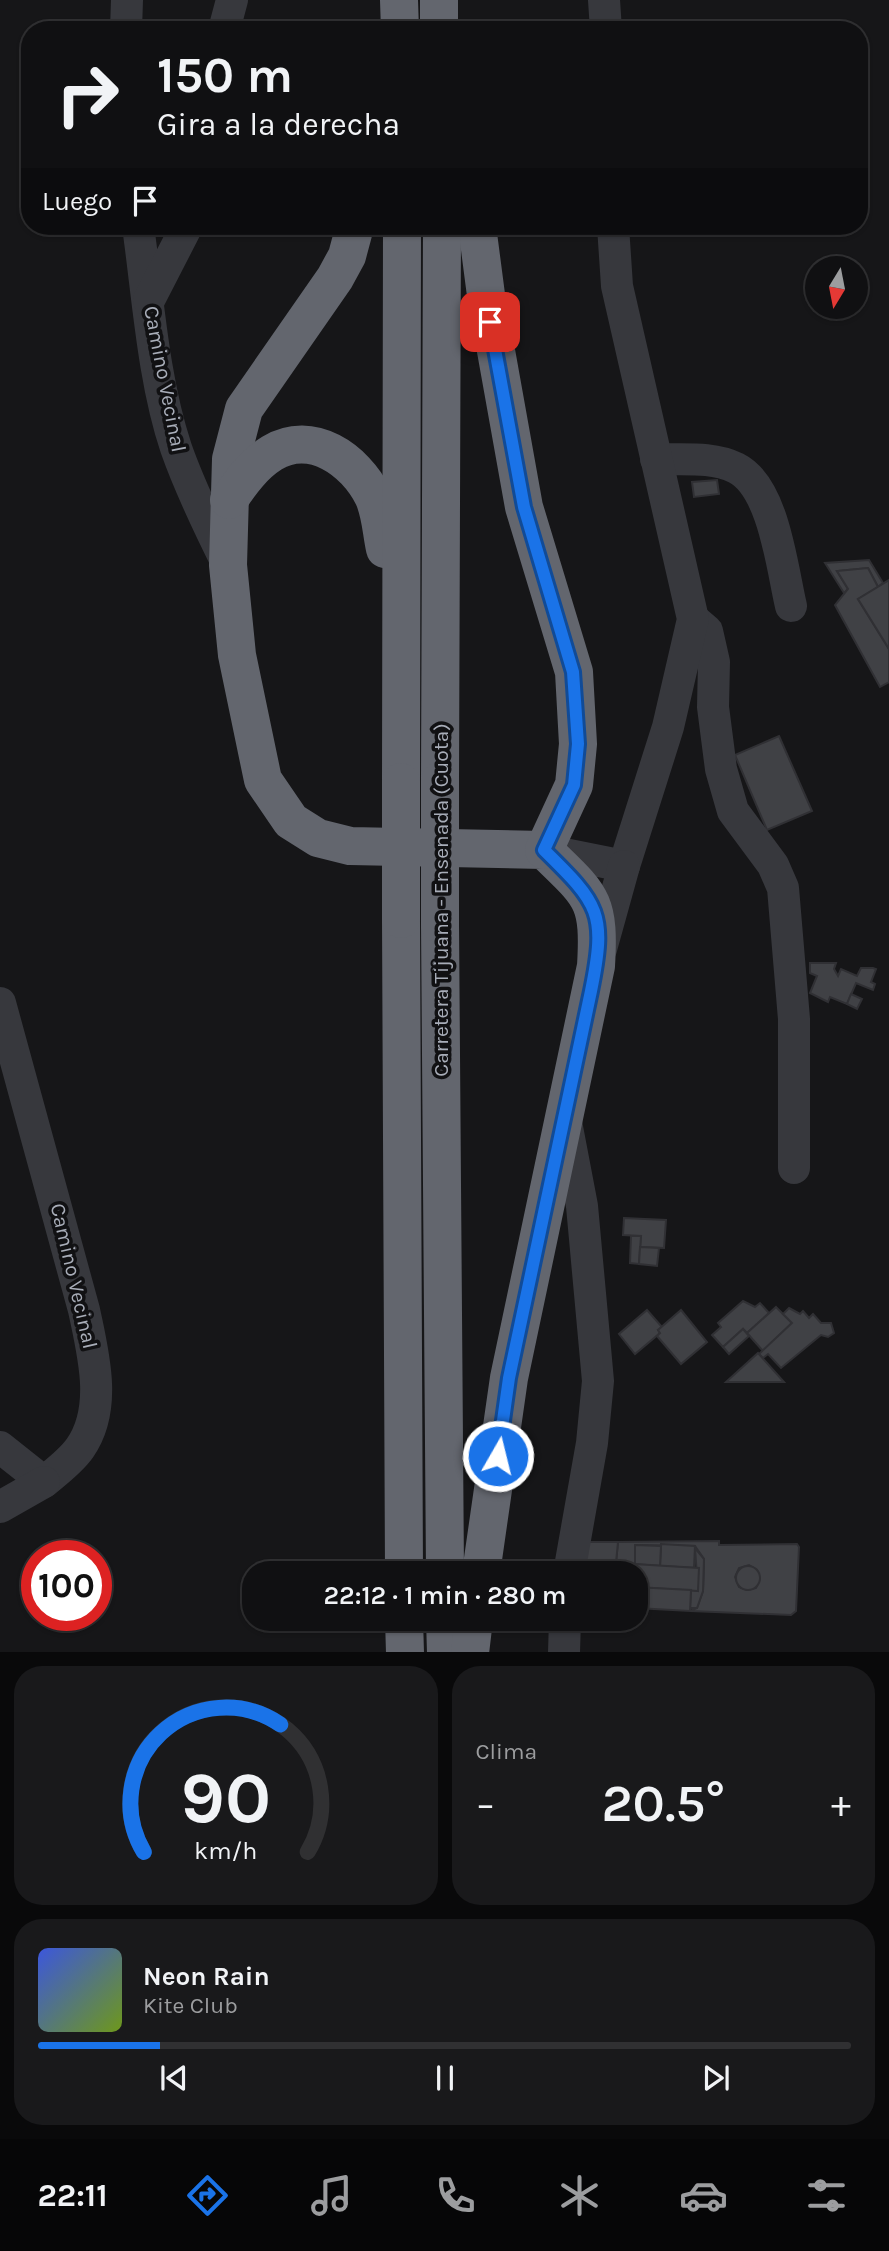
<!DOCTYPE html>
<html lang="es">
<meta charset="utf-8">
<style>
:root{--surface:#101012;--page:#19191b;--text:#f1f3f6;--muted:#9c9d9f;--line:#303032;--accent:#1a73e8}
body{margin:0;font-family:Karla,sans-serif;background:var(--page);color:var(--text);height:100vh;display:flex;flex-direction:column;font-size:26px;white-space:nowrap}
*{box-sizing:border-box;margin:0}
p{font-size:23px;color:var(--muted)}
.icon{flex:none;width:38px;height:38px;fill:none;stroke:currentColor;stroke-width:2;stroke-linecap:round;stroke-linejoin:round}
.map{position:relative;height:1652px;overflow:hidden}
.side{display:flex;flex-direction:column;gap:14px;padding:14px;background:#09090a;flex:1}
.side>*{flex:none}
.top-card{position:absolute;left:21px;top:21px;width:847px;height:214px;border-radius:28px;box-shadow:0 2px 5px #0004,0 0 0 2px var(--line);background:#101012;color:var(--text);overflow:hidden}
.needle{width:46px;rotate:190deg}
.fabs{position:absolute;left:805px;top:256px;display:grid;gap:14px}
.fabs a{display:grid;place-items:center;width:63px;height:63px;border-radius:50%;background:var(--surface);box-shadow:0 2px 5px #0004,0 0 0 2px var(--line);font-size:35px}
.speed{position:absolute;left:21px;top:1540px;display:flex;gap:14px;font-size:35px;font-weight:700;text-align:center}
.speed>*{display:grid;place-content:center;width:91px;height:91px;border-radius:50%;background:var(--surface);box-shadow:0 2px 5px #0004,0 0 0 2px var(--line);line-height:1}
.speed .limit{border:10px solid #d22;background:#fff;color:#111}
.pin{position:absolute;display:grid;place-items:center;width:60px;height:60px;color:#fff;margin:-30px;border-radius:14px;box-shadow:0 4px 10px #0006}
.me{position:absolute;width:77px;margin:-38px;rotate:8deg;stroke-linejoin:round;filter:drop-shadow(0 0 5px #0008)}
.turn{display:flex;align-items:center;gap:24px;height:147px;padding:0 21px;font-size:32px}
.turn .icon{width:91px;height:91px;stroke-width:2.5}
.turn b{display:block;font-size:49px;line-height:60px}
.then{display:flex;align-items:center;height:66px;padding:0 21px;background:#0003;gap:14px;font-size:26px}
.big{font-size:52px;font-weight:600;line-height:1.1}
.side .card{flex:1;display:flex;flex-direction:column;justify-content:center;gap:10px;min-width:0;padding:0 24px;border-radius:28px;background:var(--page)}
.side .dial{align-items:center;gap:0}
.dial svg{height:182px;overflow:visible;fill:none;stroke:var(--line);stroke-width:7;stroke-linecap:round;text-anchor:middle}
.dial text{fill:var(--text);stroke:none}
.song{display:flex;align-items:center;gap:21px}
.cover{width:84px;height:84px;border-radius:10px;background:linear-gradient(135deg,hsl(230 70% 55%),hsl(80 70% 35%))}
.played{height:7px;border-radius:4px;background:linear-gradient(90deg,var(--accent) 15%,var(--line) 15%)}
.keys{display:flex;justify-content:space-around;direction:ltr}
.heat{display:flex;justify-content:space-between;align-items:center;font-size:38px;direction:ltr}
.side .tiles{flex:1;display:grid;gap:14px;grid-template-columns:1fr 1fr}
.card:last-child{grid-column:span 2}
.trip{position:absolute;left:242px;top:1561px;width:406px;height:70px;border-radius:28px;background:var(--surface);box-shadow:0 2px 5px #0004,0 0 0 2px var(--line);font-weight:600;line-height:70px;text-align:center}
.dock{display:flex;height:112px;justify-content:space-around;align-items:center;background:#060607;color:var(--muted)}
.dock .icon{width:49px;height:49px}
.dock .on{color:var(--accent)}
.dock b{font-size:32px;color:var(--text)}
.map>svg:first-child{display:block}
.building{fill:#404145;stroke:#303034;stroke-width:2;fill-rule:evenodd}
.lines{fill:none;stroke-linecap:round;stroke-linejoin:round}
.minor{stroke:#37383d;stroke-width:32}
.highway{stroke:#63666e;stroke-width:38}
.highway-bridge{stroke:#63666e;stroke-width:38}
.route-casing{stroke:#114b97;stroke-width:18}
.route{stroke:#1a73e8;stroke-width:12}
.labels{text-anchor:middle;stroke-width:7;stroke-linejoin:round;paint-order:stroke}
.street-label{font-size:21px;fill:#a8adb8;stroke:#111113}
</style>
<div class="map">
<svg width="889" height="1653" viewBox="0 0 889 1653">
<rect width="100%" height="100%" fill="#161618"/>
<g class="building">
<path d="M717 480 719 494 694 497 692 482Z"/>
<path d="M869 560 883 583 878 587 868 568 837 571 848 589 844 593 825 563Z"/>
<path d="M868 568 878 587 858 599 889 649V682L880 687 835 605 848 589 837 571Z"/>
<path d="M889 580V649L858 599Z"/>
<path d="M779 736 812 811 767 830 735 755Z"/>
<path d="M810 963H836L834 969 838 976 841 969 857 976 861 968H873L876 969 871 982 875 984 873 990 856 983 847 1004 830 997 828 1002 810 993 817 976 810 973Z"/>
<path d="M851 994 862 999 857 1009 847 1004Z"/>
<path d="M624 1218 666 1220 664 1248 640 1247 641 1236 623 1235Z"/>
<path d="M631 1236H641L639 1264 630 1263Z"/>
<path d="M640 1247 659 1248 657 1266 639 1264Z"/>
<path d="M743 1301 755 1307 760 1303 769 1313 747 1333 743 1329 723 1347 712 1335 721 1327 718 1323Z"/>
<path d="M776 1307 792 1323 763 1351 747 1333Z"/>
<path d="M789 1308 800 1314 803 1311 809 1318 813 1314 821 1323H831L834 1333 828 1337 821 1335 781 1368 768 1354 763 1358 759 1354 792 1323 783 1314Z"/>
<path d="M647 1310 662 1327 658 1330 660 1333 635 1354 619 1334Z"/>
<path d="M681 1310 707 1342 681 1364 657 1336 660 1333 658 1330Z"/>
<path d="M743 1329 749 1336 729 1354 723 1347Z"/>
<path d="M758 1353 784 1382H726Z"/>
<path d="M719 1541V1545L797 1544 799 1547 796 1611 791 1615 690 1611 697 1608 703 1591 704 1559 695 1546 635 1545V1564L626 1563V1573H615L618 1542ZM749 1565 757 1570 760 1579 756 1588 747 1590 739 1587 735 1577 739 1568Z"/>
<path d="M588 1542H618L615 1573H584Z"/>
<path d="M661 1544 695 1546 694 1568 660 1566Z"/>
<path d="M635 1545 661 1546 660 1566 634 1564 633 1573H626V1563L635 1564Z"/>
<path d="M695 1548 704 1559 703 1591 697 1608H690L691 1590 698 1591Z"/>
<path d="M634 1564 699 1568 698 1591 635 1587Z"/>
<circle cx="748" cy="1578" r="12"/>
<path d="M635 1587 691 1590 690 1611 636 1608Z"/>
</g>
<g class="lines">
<g class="minor">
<path d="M604 0 606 30"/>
<path d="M126 30 127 0"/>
<path d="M224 30 232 0"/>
<path d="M138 226C148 297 153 379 176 448 190 488 209 527 228 565"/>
<path d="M149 300 187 226"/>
<path d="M656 459C682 460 712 456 736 468 774 487 782 568 791 606"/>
<path d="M693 619 707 631 714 662 713 707 721 769 733 811 773 865 783 888 794 1019V1168"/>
<path d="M544 850 624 866 668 727 693 619 617 286 613 226"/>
<path d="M601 949 624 866"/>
<path d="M0 1003 84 1310C93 1353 108 1408 80 1448 71 1461 56 1472 44 1482L0 1447"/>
<path d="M566 1122 582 1206 598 1381 592 1443 569 1573"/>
<path d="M0 1507 44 1482"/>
<path d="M564 1653 565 1619"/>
</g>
<g class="highway">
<path d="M399 0 400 30"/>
<path d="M439 0V30"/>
<path d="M355 226 347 256 335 278 244 409 231 459 228 565 237 655 263 780 291 821 318 838 350 846 544 850C591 896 600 898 596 966L509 1378 481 1573"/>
<path d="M477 226 486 295 524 507 574 672 578 744 574 785 544 850"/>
<path d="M229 500C241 482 253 465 272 453 312 429 355 460 373 496 381 513 381 531 385 549"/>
<path d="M440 781 442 226"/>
<path d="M401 782 402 226"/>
<path d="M401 919 404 1573"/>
<path d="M440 924 445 1573"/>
<path d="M404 1619 405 1653"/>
<path d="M445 1619 446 1653"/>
<path d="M470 1653 474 1619"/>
</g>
<g class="highway-bridge">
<path d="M401 782V919"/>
<path d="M440 924V781"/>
</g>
</g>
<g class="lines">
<defs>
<path id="route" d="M490 322 524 507 573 672 578 744 574 785 544 850C599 904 607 913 591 991L509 1378 498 1456"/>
</defs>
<use href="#route" class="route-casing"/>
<use href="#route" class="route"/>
</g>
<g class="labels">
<g class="street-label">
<text transform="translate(165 379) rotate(79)" y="7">Camino Vecinal</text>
<text transform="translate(441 900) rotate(-90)" y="7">Carretera Tijuana - Ensenada (Cuota)</text>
<text transform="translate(74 1276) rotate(77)" y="7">Camino Vecinal</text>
</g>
</g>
</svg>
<div class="fabs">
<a><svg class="needle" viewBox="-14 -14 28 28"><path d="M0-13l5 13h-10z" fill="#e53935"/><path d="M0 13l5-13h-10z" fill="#9c9d9f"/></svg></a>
</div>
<div class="speed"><div class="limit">100</div></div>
<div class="pin" style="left:490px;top:322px;background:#d93025"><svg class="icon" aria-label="arrive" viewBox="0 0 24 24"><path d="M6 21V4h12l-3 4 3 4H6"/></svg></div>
<svg class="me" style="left:498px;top:1456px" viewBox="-20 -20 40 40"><circle r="17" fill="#1a73e8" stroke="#fff" stroke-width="3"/><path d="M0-11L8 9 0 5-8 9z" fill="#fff"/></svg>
<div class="trip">22:12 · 1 min · 280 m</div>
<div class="top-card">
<div class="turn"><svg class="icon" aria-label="right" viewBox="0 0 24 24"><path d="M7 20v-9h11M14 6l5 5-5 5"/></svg><div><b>150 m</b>Gira a la derecha</div></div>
<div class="then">Luego<svg class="icon" aria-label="arrive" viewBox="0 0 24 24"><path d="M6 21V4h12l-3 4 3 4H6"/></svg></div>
</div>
</div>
<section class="side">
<div class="tiles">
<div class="card dial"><svg viewBox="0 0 100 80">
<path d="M14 69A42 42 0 1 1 86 69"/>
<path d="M14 69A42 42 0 0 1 74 13" stroke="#1a73e8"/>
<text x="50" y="56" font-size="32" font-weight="700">90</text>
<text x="50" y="72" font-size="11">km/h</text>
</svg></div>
<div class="card"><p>Clima</p>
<div class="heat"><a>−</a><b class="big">20.5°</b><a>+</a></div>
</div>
<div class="card">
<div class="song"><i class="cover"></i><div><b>Neon Rain</b><p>Kite Club</p></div></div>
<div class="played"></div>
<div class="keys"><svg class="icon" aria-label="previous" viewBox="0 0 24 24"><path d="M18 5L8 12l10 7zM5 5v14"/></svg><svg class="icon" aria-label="pause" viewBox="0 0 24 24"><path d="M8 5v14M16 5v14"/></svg><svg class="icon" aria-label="next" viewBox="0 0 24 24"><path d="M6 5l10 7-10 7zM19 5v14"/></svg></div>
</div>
</div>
</section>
<nav class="dock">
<b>22:11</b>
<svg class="icon on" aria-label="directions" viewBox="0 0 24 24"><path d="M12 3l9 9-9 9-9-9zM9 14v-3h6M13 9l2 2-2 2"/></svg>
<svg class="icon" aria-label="music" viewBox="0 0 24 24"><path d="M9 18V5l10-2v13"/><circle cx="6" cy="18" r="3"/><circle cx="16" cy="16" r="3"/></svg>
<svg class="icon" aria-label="phone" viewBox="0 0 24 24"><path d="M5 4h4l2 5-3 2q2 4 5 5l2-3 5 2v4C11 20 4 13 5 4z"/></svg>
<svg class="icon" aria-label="climate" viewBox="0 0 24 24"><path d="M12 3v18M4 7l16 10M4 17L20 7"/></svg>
<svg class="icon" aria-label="car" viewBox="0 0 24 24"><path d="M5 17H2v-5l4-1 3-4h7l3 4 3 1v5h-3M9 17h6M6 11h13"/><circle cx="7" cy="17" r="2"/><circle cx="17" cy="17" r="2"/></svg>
<svg class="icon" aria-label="filters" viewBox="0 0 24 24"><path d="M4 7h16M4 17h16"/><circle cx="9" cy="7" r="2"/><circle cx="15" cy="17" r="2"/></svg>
</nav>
